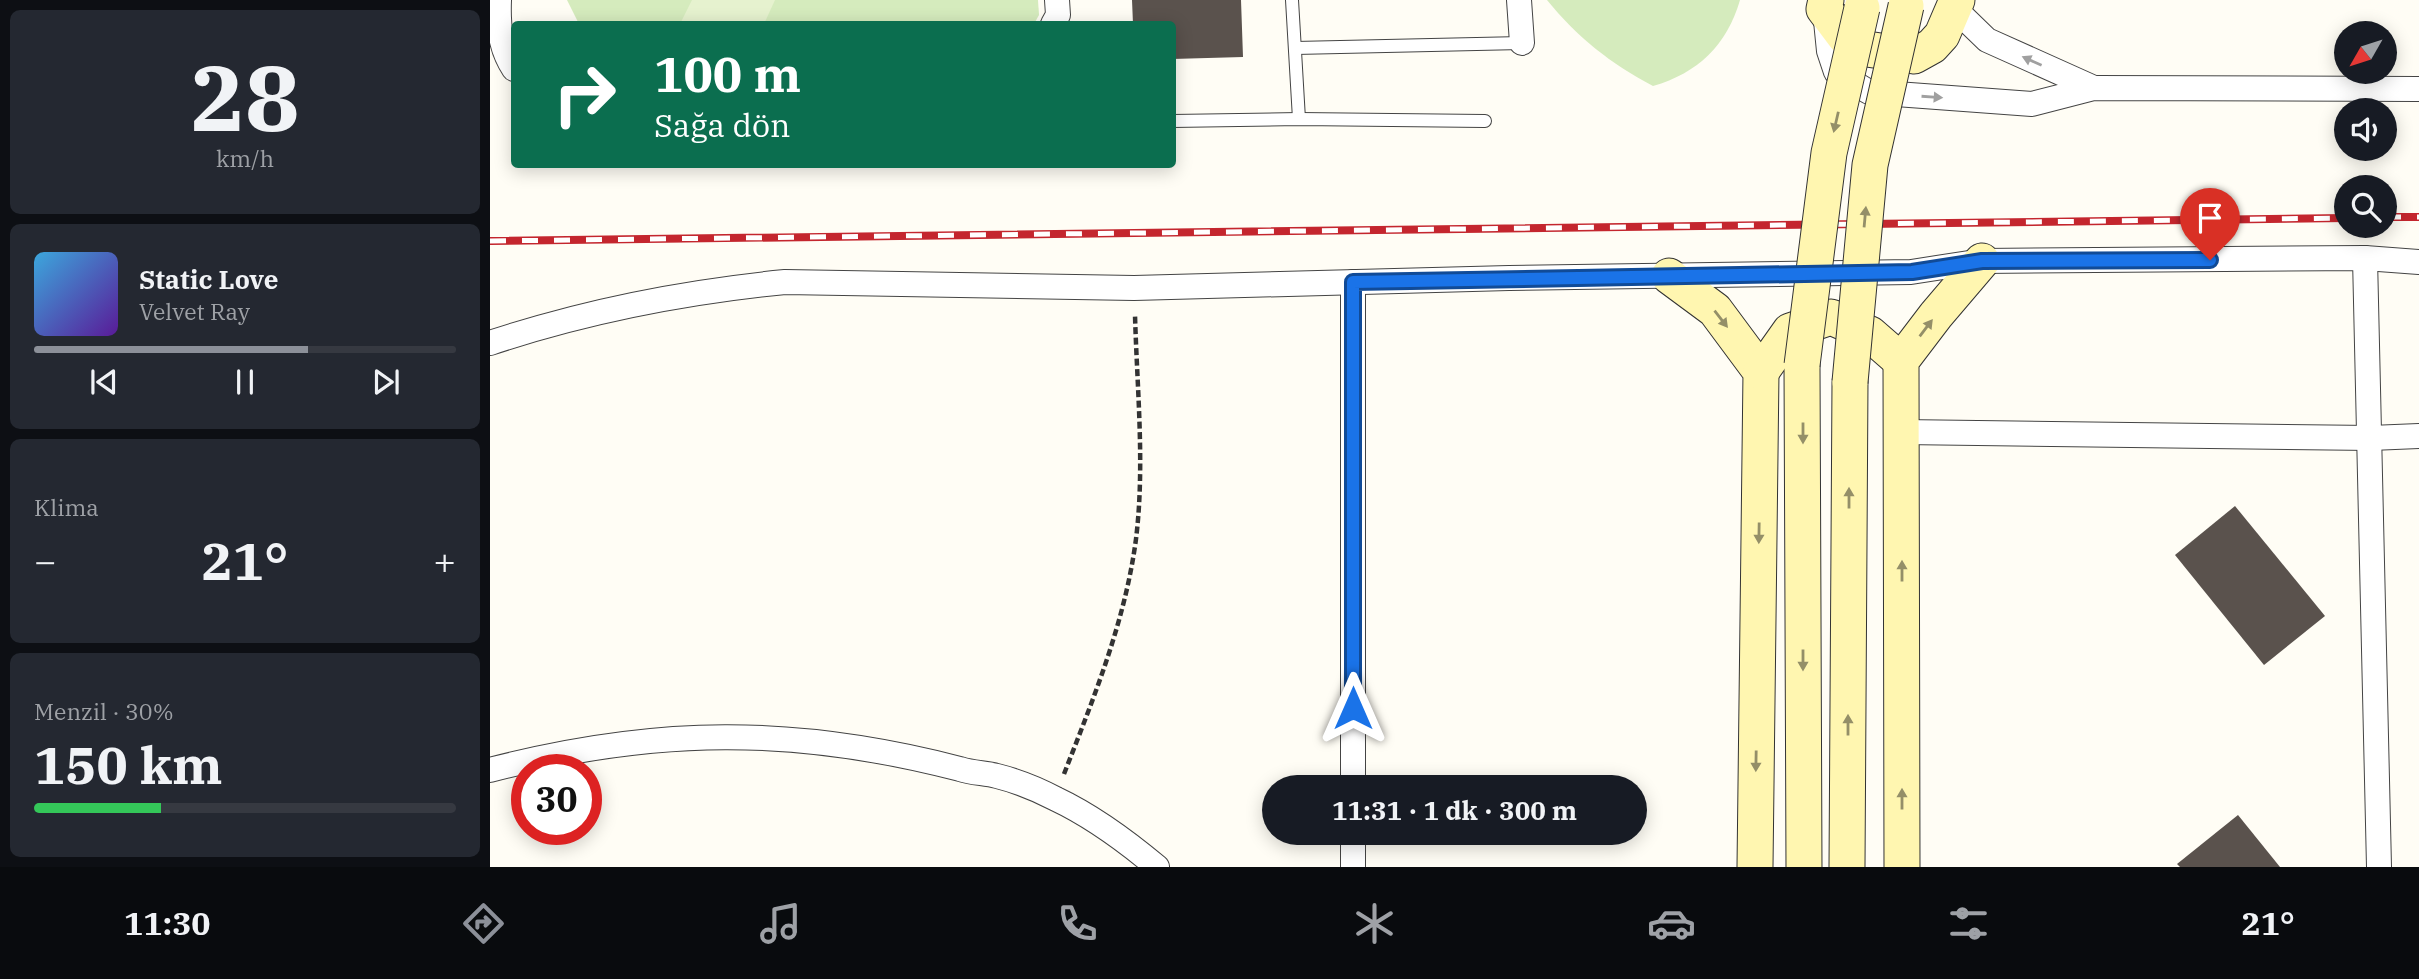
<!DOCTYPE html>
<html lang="tr">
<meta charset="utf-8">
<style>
:root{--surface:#171b24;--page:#242831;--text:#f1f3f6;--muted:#9ea1a6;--line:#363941;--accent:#8c9099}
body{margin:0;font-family:"IBM Plex Serif",serif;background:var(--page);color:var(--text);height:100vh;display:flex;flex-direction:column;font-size:26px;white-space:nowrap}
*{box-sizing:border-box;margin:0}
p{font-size:23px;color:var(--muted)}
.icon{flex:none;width:38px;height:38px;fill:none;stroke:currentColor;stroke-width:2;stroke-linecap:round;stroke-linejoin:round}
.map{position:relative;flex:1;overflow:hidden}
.details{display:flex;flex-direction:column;gap:10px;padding:10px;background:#0d0f14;width:490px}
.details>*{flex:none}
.hud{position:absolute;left:21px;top:21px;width:665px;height:147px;border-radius:7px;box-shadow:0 4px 18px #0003;background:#0b6e4f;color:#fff;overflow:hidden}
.needle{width:46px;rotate:231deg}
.buttons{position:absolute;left:1844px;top:21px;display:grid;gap:14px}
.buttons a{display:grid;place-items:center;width:63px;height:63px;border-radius:50%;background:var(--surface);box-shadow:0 4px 18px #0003;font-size:35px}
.speed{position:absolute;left:21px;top:754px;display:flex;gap:14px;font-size:35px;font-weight:700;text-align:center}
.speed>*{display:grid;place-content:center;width:91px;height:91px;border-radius:50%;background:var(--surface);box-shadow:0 4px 18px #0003;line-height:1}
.speed .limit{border:10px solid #d22;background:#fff;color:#111}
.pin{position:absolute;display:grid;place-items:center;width:60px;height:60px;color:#fff;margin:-72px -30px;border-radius:50% 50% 50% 0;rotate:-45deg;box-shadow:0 0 7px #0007}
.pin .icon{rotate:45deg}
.me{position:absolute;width:77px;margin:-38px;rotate:0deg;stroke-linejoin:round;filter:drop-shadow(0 0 5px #0008)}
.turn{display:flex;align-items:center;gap:24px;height:147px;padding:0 28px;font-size:32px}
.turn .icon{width:91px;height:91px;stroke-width:2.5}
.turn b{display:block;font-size:49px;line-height:60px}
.big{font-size:52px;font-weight:800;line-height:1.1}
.details .widget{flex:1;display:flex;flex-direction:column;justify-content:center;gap:10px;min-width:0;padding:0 24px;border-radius:10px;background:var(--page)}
.details .dial{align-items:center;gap:0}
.dial b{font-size:91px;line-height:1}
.song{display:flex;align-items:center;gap:21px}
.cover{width:84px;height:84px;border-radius:10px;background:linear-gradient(135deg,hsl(200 70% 55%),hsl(270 70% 35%))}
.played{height:7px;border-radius:4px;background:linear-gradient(90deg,var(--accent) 65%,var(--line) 65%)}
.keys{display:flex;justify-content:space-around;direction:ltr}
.heat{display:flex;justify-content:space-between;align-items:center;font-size:38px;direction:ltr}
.charge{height:10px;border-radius:5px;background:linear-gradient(90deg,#34c759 30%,var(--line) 0)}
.trip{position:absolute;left:772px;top:775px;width:385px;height:70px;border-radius:35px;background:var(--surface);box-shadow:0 4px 18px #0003;font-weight:800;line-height:70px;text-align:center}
.menu{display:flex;height:112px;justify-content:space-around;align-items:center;background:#090b0e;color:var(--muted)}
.menu .icon{width:49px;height:49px}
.menu .on{color:var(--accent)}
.menu b{font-size:32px;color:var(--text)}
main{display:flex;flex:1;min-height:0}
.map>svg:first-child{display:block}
.green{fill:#d5ebbd}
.pitch{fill:#e6f2cf}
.building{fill:#5a524d}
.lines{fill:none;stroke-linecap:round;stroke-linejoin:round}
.lane-casing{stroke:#444;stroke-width:14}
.street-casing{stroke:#444;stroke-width:26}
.secondary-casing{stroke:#333;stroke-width:37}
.path{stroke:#333;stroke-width:4.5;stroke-dasharray:7 3.5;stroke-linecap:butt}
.lane{stroke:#fff;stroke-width:12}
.street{stroke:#fff;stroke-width:24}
.secondary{stroke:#fff6b0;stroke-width:35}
.rail-casing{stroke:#c4262e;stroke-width:8}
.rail{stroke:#fff;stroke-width:5;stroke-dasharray:16;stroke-linecap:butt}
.secondary-bridge-casing{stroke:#333;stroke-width:37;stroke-linecap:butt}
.secondary-bridge{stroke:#fff6b0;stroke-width:35}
.oneway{fill:#a0a0a0}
.oneway2{fill:#948f68}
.route-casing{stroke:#114b97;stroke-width:18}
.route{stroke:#1a73e8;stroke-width:12}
</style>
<main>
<section class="details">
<div class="widget dial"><b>28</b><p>km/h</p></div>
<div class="widget">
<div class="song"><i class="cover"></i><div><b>Static Love</b><p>Velvet Ray</p></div></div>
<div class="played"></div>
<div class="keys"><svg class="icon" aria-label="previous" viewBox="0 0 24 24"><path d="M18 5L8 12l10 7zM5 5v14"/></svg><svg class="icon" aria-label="pause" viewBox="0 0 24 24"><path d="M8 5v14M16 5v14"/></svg><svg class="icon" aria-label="next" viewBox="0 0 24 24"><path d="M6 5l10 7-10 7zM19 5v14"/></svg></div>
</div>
<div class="widget"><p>Klima</p>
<div class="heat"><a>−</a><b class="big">21°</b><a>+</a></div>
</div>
<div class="widget"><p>Menzil · 30%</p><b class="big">150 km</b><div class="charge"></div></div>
</section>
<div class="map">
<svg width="1929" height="867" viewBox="0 0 1929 867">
<rect width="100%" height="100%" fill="#fffdf5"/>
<g class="green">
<path d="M77 0H548L549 15 544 24H89Z"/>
<path d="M1057 0H1250C1237 45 1208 73 1163 86 1121 64 1087 37 1057 0Z"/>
</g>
<path class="pitch" d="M202 0H285L274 24H190Z"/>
<g class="building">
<path d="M642 0H751L753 57 682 59V24H643Z"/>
<path d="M1745 506 1835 616 1774 665 1685 555Z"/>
<path d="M1748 815 1790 867H1690L1687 864Z"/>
</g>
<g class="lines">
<defs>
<g id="lane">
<path d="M802 0 809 119"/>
<path d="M805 48 1032 43"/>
<path d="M682 121 809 119 995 121"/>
</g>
<g id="street">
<path d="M9 0C8 25 10 48 24 69"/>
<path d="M1029 0 1032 43"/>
<path d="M1465 9 1497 40 1604 88"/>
<path d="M1335 11 1339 51 1346 72 1379 92 1542 104 1604 88 1929 89"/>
<path d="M563 24 568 15 567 0"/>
<path d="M1875 258 1889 867"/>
<path d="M0 343C96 311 194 292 295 282L644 288 1019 278 1421 272 1492 261 1875 258 1929 262"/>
<path d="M1412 432 1881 438 1929 436"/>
<path d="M0 770C165 727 305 726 470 769 482 773 495 773 507 776 527 781 547 789 566 799 602 816 636 841 667 867"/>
<path d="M863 788V282"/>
<path d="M863 867V833"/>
</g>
<g id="secondary">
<path d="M1336 0 1334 9 1355 37 1377 49 1424 56 1442 46 1452 35 1467 0"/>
<path d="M1179 276 1225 310 1271 372 1265 867"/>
<path d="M1312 365 1314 867"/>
<path d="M1271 372 1300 331 1341 317 1380 334 1411 361"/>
<path d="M1357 867 1360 382"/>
<path d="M1412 867 1411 361 1446 315 1492 261"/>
</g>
</defs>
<use href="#lane" class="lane-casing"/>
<use href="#street" class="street-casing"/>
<use href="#secondary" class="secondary-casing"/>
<path class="path" d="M574 774C604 697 635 622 646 539 655 466 647 389 645 315"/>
<use href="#lane" class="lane"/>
<use href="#street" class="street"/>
<use href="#secondary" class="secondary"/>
<defs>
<g id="rail">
<path d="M1895 217H1929"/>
<path d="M0 241 1857 218"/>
</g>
</defs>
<use href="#rail" class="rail-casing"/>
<use href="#rail" class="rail"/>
<defs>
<g id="secondary-bridge">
<path d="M1312 365 1339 153 1372 8"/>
<path d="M1360 382 1380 165 1416 6"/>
</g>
</defs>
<use href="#secondary-bridge" class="secondary-bridge-casing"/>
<use href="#secondary-bridge" class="secondary-bridge"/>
</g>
<defs><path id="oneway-solid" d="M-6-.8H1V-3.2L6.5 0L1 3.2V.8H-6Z" transform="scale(1.75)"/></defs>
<g class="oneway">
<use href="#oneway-solid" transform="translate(1542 61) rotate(-156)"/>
<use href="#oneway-solid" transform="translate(1442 97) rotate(4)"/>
</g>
<g class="oneway2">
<use href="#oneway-solid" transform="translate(1346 122) rotate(103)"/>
<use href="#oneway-solid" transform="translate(1375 217) rotate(-85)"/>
<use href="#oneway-solid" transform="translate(1231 319) rotate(52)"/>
<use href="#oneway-solid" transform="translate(1436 328) rotate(-53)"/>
<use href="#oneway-solid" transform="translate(1313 433) rotate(90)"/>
<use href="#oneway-solid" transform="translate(1359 498) rotate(-90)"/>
<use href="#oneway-solid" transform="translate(1269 533) rotate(91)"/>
<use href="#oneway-solid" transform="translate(1412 571) rotate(-90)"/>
<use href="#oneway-solid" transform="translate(1313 660) rotate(90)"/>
<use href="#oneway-solid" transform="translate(1358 725) rotate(-90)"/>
<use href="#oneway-solid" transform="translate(1266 761) rotate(91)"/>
<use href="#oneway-solid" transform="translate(1412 799) rotate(-90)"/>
</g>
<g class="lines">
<defs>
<path id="route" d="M863 708V282L1422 272 1492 261 1720 260"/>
</defs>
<use href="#route" class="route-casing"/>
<use href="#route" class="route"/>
</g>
</svg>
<div class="buttons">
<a><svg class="needle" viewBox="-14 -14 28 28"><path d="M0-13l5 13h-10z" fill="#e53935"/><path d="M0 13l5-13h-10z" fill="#9ea1a6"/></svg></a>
<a><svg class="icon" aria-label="sound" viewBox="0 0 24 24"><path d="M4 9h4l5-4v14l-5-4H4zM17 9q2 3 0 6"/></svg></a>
<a><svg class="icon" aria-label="search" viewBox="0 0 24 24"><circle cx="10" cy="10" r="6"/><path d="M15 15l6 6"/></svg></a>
</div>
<div class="speed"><div class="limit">30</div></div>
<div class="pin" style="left:1720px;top:260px;background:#d93025"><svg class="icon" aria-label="arrive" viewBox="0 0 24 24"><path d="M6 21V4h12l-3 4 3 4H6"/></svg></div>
<svg class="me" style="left:863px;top:708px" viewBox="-20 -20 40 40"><path d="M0-17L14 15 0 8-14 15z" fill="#1a73e8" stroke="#fff" stroke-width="4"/></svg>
<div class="trip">11:31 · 1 dk · 300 m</div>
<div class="hud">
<div class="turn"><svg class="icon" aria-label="right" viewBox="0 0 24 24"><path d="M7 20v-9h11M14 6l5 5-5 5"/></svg><div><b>100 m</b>Sağa dön</div></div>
</div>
</div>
</main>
<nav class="menu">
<b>11:30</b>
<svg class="icon on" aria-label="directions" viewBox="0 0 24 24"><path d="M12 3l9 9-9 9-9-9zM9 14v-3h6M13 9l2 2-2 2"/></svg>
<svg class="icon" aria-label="music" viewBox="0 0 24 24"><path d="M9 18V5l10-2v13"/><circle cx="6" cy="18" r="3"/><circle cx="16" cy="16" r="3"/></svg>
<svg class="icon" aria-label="phone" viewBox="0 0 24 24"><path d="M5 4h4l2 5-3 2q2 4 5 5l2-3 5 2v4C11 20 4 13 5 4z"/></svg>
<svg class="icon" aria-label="climate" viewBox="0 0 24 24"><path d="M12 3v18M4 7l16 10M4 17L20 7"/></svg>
<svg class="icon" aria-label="car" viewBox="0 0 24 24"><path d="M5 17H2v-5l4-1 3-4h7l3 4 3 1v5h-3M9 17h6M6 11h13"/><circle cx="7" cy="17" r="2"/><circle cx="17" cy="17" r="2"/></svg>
<svg class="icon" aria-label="filters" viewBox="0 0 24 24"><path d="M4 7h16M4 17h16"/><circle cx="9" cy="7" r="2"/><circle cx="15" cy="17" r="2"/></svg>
<b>21°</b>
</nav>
